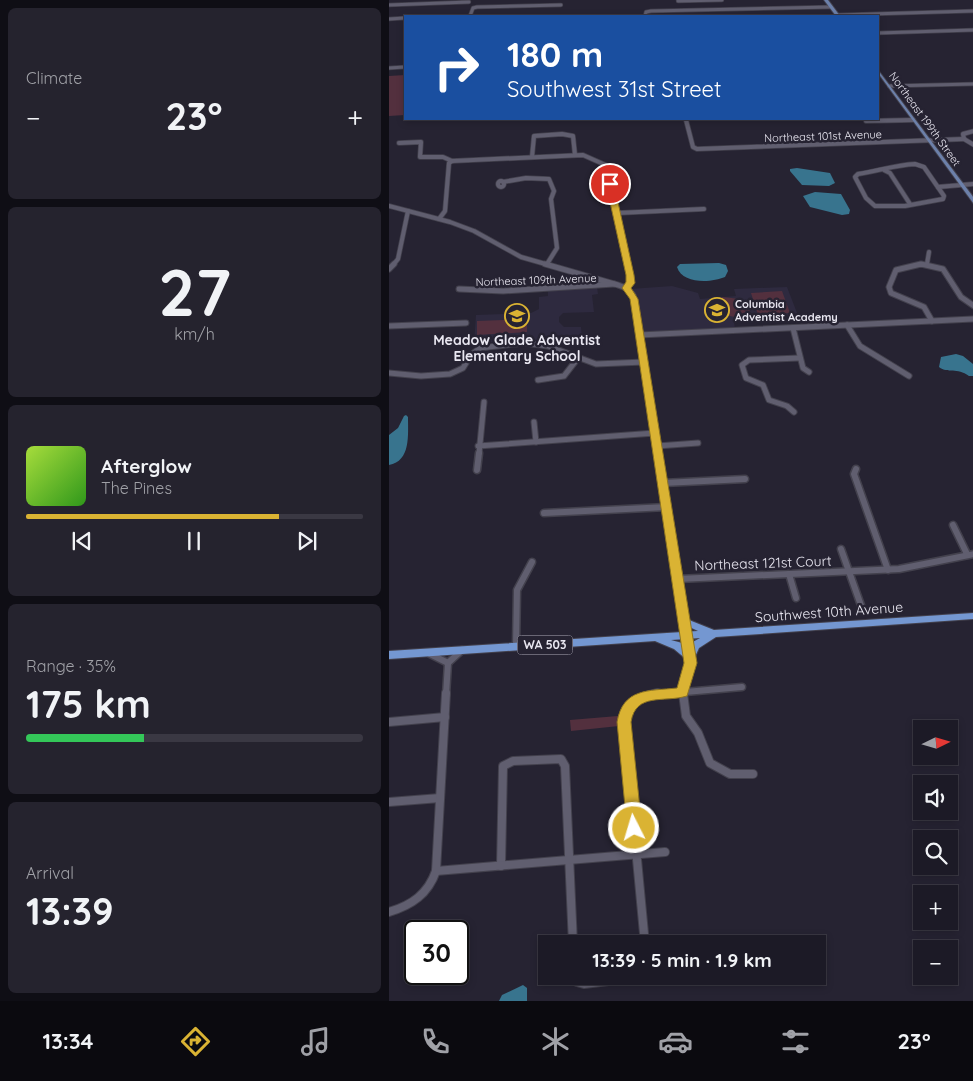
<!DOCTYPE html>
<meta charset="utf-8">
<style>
:root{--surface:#1c1a26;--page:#25232e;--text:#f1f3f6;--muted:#a0a1a7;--line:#3a3843;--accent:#dab333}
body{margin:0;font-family:Quicksand,sans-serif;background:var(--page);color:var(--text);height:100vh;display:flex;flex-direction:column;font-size:19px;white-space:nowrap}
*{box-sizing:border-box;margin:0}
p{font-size:16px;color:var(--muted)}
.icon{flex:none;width:28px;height:28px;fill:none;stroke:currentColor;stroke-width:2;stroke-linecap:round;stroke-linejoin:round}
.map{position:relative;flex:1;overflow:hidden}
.sheet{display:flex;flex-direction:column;gap:8px;padding:8px;background:#0f0e15;width:389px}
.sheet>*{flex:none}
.guide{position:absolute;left:15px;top:15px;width:475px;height:105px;border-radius:0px;box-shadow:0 2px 8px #0003,0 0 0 1px var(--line);background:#1a4fa0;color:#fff;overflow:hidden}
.needle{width:32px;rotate:85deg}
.controls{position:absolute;left:524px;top:720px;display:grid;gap:10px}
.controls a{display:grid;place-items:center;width:45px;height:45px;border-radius:0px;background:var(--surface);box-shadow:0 2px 8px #0003,0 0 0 1px var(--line);font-size:25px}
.speed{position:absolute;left:15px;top:920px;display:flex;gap:10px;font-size:25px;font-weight:700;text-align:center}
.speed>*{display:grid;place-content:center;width:65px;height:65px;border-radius:50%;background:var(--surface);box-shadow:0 2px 8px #0003,0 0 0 1px var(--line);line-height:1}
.speed .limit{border:2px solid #111;border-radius:8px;background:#fff;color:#111}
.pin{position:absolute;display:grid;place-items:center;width:42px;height:42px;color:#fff;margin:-21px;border:2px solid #fff;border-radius:50%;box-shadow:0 1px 5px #0007}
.me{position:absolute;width:55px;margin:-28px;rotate:355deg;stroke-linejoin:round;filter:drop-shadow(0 0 4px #0008)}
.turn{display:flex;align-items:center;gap:18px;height:105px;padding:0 20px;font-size:22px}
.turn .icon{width:65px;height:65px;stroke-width:2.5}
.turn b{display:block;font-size:35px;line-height:42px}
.big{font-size:38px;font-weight:700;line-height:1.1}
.sheet .tile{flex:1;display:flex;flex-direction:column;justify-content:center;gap:8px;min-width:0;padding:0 18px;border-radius:8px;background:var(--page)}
.sheet .dial{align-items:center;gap:0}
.dial b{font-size:65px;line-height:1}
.song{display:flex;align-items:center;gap:15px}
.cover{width:60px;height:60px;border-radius:8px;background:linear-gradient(135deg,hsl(80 70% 55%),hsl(110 70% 35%))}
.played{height:5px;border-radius:2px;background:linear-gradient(90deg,var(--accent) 75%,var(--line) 75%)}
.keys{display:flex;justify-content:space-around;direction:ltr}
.heat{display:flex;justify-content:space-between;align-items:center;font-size:28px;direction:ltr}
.charge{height:8px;border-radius:4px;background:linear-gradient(90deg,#34c759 35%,var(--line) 0)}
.trip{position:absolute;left:149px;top:935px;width:288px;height:50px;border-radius:0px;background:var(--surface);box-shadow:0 2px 8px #0003,0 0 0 1px var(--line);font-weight:700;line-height:50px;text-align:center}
.tabs{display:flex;height:80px;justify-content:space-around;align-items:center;background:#0b0a0f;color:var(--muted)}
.tabs .icon{width:35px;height:35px}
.tabs .on{color:var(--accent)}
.tabs b{font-size:22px;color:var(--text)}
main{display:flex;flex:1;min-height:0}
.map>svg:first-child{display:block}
.built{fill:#2e2a3f}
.green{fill:#53303e}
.water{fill:#38748e}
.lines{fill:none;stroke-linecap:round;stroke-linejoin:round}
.minor-far4-casing{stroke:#43414d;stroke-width:4.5}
.minor-far3-casing{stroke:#43414d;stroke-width:5.5}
.minor-far2-casing{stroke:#43414d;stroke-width:7}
.minor-far1-casing{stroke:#43414d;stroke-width:9}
.minor-casing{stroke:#43414d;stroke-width:10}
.major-casing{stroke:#43414d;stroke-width:2}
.highway-casing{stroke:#43414d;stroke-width:2}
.minor-far4{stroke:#605e6f;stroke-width:3}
.minor-far3{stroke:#605e6f;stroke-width:4}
.minor-far2{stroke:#605e6f;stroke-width:5}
.minor-far1{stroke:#605e6f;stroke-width:6}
.minor{stroke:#605e6f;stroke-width:8}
.major{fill:#6c80aa;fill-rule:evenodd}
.highway{fill:#7497d1;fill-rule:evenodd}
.route{fill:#dab333;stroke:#8e7421}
.labels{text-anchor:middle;stroke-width:5;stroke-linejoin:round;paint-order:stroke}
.far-street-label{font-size:11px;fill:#e9e7f1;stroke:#262332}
.far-poi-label{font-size:11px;font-weight:bold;fill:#e9e7f1;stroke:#262332;text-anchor:start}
.shield{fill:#262332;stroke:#aeacb8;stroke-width:1}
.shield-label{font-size:12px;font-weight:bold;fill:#e9e7f1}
.poi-label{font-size:14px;font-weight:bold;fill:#e9e7f1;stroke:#262332}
.street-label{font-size:14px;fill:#e9e7f1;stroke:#262332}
</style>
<main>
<section class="sheet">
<div class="tile"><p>Climate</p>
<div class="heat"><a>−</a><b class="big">23°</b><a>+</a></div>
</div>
<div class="tile dial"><b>27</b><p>km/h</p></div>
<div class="tile">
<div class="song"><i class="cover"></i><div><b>Afterglow</b><p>The Pines</p></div></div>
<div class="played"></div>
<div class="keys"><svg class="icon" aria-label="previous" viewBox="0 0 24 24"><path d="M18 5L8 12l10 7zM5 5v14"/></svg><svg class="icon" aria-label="pause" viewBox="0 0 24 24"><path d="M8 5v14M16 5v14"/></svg><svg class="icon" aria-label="next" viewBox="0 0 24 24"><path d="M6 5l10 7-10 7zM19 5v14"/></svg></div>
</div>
<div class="tile"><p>Range · 35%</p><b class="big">175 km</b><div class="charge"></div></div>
<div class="tile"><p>Arrival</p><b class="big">13:39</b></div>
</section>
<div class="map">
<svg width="585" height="1001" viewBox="0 0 585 1001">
<rect width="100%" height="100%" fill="#262332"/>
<g class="built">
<path d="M283 286 309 293 311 299 347 296 345 289 398 287 410 318 345 321 346 330 252 333 241 289Z"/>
<path d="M208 287 209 294 203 295 205 312 174 313 170 317V322L175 327H192L193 338 85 343 87 315 142 313 150 309V297L159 296V289Z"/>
</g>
<g class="green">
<path d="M16 75V115L0 116V76Z"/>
<path d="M393 291 401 313 369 315 362 293Z"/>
<path d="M333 297C347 299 354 297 361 311L359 319 328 314 326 312Z"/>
<path d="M138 319V332L88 335V321Z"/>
<path d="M229 716 230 726 182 731 181 720Z"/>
</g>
<g class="water">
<path d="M408 168 441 173 446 183 440 186 413 185 401 171V169Z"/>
<path d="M426 192 452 194 461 210 460 214 453 215 421 207 414 196Z"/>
<path d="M330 263 337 265 339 271 336 277C322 283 293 284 288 267L291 264Z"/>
<path d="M567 354 574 356 584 364V376H580C568 367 559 374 550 367L552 357Z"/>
<path d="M17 415 19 417C19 435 22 461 0 465V435L9 428 15 416Z"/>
<path d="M134 985 138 988V1001H110L113 995Z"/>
</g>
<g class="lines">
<defs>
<g id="minor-far4">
<path d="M289 1 333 0"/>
<path d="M0 5 80 2"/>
<path d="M448 15 585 11"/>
<path d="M81 16 84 8 88 7 172 5"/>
<path d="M256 16 257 12 262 11 442 7"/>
<path d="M0 19 16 18"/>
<path d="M489 33 585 30"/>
<path d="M0 68 16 67"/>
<path d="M500 86 585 84"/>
</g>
<g id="minor-far3">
<path d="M297 120 304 147 308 149 575 139"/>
<path d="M477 121 524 120"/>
<path d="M575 139 574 134 585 131"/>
<path d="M575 139 585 145"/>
<path d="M10 143 32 142 31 157H54L63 161"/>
<path d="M143 157 145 136 173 134 184 136 186 155"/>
<path d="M63 161 194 155 221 167 220 181 239 265"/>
<path d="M526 164 535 167 555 196 554 199 516 206H486L477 198 466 177 469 174C489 171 506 165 526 164Z"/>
<path d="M495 170 501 173 521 204"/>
<circle cx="112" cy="184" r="3"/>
<path d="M114 182 137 178 160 179 165 191 162 199 168 248 158 264"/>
<path d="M549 187 585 184"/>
<path d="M0 206 61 222 85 231 132 257 160 265"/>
<path d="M228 213 315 209"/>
<path d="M50 219 56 211 60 163 63 161"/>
<path d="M538 264 540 252"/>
<path d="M4 265 9 259 19 211"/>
<path d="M527 265H537"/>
</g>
<g id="minor-far2">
<path d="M156 264 229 285 237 288 244 295 269 454"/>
<path d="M0 269 5 264"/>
<path d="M237 288 242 283 239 264"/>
<path d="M70 289 114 291 225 284"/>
<path d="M543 321 535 307 502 293 500 287 507 270 532 264 554 269 572 297 585 306"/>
<path d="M458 325 471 346 520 376"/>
<path d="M0 326 77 323"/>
<path d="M404 328 414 368 420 372"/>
<path d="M250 335 585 319"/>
<path d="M0 373 32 376 61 374 74 368 82 355 91 348 135 343 159 346 207 364 255 362"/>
<path d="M149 380 175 376 189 358"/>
<path d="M405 412 398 406 380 400 374 385 357 378 353 365 360 360 410 358"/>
<path d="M145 422 147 442"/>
<path d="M89 446 266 433"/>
<path d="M268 446 309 443"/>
<path d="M90 454 95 402"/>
</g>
<g id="minor-far1">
<path d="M269 453 302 663 294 686V695"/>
<path d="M467 469 465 474 499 570"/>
<path d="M88 470 90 453"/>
<path d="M274 483 356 479"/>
<path d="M155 513 278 507"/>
<path d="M564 525 578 554"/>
<path d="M452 549 474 611"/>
<path d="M400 574 407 598"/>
<path d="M289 579 510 569 585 554"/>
<path d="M127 646 128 590 143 562"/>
<path d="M41 654 59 663"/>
<path d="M57 695 59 663 73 650"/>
<path d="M262 695 353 687"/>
</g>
<g id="minor">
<path d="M294 693 297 716 309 733 321 763 341 774H364"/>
<path d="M0 722 56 717"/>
<path d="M0 802 51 798"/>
<path d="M112 866 114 766 124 761 172 759 176 766 184 944"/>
<path d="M47 871 276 852"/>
<path d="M0 912C23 905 39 894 47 871L57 693"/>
<path d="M256 944 235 722C238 702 249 697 269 693"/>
<path d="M186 976 188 982 195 984 260 976"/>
</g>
<g id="major">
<path d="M435 0H439L451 16H447Z"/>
<path d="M489 70 585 198V204L489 73Z"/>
</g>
<path id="highway" d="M585 613V619L327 637 310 648 305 659H297L285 649 266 641 0 659V651L309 631 292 623 290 621 292 619 295 618 325 630ZM311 638 302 643 299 649 293 643 282 640Z"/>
</defs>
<use href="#minor-far4" class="minor-far4-casing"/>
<use href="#minor-far3" class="minor-far3-casing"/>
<use href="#minor-far2" class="minor-far2-casing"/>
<use href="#minor-far1" class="minor-far1-casing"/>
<use href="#minor" class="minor-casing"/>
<use href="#major" class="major-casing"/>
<use href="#highway" class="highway-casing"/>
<use href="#minor-far4" class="minor-far4"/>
<use href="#minor-far3" class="minor-far3"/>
<use href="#minor-far2" class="minor-far2"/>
<use href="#minor-far1" class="minor-far1"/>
<use href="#minor" class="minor"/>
<use href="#major" class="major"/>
<use href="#highway" class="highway"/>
</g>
<path class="route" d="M221 182 225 184 245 275 246 283 242 288 249 299 308 663 298 696C275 703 247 692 242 722L253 828 251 833 245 835 240 833 238 828 228 722C234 688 259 691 288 688L295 663 241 299 233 288 237 282V275L217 184Z"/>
<defs>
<symbol id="school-ring" viewBox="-11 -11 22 22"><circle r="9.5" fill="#262332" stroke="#dab333" stroke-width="1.5"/><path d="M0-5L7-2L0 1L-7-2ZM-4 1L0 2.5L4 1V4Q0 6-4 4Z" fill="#dab333"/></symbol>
</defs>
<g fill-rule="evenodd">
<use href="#school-ring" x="314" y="296" width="28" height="28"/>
<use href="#school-ring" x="114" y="302" width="28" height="28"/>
</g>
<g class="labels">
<g class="far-street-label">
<text transform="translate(536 119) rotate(54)" y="4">Northeast 199th Street</text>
<text transform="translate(434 136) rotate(-2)" y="4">Northeast 101st Avenue</text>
<text transform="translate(147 280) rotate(-2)" y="4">Northeast 109th Avenue</text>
</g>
<g class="far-poi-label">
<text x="346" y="308">Columbia<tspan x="346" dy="13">Adventist Academy</tspan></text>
</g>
<rect class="shield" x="128.5" y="635.5" width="55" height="19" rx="4"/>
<g class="shield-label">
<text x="156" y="649">WA 503</text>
</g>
<g class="poi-label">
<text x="128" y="345">Meadow Glade Adventist<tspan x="128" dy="16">Elementary School</tspan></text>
</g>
<g class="street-label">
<text transform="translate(374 563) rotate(-2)" y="5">Northeast 121st Court</text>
<text transform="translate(440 612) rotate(-4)" y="5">Southwest 10th Avenue</text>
</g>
</g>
</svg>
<div class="controls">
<a><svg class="needle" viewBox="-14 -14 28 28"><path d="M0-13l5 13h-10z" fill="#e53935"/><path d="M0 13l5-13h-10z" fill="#a0a1a7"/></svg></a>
<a><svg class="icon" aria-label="sound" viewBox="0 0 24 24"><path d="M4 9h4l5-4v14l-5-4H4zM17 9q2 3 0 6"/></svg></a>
<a><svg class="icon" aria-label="search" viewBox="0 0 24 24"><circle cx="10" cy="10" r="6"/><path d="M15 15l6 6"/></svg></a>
<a>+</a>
<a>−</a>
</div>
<div class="speed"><div class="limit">30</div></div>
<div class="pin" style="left:221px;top:184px;background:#d93025"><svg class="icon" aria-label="arrive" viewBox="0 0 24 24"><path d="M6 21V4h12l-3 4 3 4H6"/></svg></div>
<svg class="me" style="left:245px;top:828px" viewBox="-20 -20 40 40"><circle r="17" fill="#dab333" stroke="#fff" stroke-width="3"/><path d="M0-11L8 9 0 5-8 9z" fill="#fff"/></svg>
<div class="trip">13:39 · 5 min · 1.9 km</div>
<div class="guide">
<div class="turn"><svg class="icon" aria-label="right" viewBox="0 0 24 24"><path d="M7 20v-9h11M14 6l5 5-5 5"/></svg><div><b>180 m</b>Southwest 31st Street</div></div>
</div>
</div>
</main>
<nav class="tabs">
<b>13:34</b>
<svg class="icon on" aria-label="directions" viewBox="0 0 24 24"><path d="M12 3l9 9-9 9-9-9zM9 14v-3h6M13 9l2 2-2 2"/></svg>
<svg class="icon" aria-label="music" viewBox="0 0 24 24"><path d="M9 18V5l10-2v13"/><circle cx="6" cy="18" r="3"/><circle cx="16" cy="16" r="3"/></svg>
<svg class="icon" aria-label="phone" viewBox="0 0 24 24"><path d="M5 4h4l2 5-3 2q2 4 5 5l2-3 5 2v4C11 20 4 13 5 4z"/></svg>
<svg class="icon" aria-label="climate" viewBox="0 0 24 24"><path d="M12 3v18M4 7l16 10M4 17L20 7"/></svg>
<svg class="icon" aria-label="car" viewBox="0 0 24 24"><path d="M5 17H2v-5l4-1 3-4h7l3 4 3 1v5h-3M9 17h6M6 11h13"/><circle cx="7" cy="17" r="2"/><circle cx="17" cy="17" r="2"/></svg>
<svg class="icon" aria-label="filters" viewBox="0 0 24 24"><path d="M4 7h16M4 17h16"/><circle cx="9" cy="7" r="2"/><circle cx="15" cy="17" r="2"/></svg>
<b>23°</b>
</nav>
